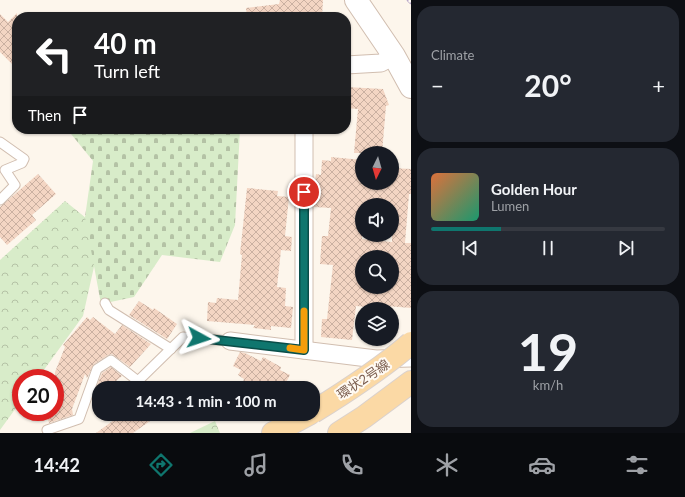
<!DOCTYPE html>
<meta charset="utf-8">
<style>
:root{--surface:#171b24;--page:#242831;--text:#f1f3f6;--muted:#9ea1a6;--line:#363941;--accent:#0f766e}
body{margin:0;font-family:Lato,"Noto Sans JP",sans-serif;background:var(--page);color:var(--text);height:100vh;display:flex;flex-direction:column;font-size:15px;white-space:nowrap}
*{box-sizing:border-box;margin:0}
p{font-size:13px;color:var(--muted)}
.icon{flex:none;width:22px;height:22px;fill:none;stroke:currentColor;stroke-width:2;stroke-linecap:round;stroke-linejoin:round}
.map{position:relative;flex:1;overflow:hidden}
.details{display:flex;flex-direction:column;gap:6px;padding:6px;background:#0d0f14;width:274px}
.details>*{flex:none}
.guide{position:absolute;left:12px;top:12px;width:339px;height:122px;border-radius:16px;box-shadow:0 1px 3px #0004;background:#202124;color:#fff;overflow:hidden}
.needle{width:26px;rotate:185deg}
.tools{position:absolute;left:355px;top:146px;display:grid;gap:8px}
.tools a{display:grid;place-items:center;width:44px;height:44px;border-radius:50%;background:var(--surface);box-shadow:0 1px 3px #0004;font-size:20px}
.speed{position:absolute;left:12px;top:369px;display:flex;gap:8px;font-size:20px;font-weight:700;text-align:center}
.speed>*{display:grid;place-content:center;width:52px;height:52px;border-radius:50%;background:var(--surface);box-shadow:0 1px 3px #0004;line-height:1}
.speed .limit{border:6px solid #d22;background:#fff;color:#111}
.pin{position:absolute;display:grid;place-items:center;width:34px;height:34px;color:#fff;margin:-17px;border:2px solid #fff;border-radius:50%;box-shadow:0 1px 4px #0007}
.me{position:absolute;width:44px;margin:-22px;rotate:95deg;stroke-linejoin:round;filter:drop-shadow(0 0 3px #0008)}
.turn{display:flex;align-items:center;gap:14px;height:84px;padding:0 16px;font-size:18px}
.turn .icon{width:52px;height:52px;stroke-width:2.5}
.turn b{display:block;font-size:28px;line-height:34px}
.then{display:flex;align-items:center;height:38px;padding:0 16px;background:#0003;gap:8px;font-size:15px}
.big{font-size:30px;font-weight:700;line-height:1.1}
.details .widget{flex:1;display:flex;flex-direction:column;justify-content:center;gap:6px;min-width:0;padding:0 14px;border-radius:16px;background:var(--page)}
.details .dial{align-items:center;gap:0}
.dial b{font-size:52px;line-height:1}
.song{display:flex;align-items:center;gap:12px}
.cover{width:48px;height:48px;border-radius:6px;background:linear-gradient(135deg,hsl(20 70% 55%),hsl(160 70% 35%))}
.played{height:4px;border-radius:2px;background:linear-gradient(90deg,var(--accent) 30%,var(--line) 30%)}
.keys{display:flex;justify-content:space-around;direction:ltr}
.heat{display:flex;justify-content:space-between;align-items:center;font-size:22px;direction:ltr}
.trip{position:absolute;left:92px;top:381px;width:228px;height:40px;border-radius:16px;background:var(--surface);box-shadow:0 1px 3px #0004;font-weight:700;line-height:40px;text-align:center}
.tab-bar{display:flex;height:64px;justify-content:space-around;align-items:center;background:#090b0e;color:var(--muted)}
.tab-bar .icon{width:28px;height:28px}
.tab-bar .selected{color:var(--accent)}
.tab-bar b{font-size:18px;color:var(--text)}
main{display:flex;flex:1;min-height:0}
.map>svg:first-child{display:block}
.forest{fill:url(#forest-crowns)}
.cemetery{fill:url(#cemetery-stones)}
.building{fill:url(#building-cross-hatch);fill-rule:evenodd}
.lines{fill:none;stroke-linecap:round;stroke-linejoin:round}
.service-casing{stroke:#d1beb0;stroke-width:11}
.minor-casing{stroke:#d1beb0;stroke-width:19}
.tertiary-casing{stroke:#d1beb0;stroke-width:24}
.primary-casing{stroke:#dad1cd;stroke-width:24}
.service{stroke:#fff;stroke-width:9}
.minor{stroke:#fff;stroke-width:17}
.tertiary{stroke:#fff;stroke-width:22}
.primary{stroke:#fbd9a5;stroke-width:22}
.rail-casing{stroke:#b9a8c9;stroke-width:4.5}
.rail{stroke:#fffaf3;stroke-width:3;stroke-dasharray:9;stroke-linecap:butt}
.primary-bridge-casing{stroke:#dad1cd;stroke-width:24;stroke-linecap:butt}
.primary-bridge{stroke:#fbd9a5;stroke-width:22}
.route-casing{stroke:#0a4d48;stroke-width:10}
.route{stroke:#0f766e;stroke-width:7}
.slow{stroke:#f59e0b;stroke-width:7}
.labels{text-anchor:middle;stroke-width:4;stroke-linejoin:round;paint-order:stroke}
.street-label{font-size:13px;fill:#7a5c4d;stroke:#fffaf3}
</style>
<main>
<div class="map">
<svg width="411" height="433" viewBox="0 0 411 433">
<defs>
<pattern id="forest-crowns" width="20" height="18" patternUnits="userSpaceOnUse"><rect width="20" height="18" fill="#d8ecc9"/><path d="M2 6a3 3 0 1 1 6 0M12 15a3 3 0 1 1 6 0" fill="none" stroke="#b4c2a5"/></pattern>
<pattern id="cemetery-stones" width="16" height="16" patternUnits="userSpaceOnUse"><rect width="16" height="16" fill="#d8ecc9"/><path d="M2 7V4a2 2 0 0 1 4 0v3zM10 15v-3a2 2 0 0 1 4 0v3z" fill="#b4c2a5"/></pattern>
<pattern id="building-cross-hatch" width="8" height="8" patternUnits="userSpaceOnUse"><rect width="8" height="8" fill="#f3d5c3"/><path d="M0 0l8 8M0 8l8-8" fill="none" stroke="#cab0a1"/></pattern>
</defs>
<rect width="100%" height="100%" fill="#fdf6ec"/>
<g class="forest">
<path d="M65 201 102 231 83 316 38 378H21V401L0 430V260Z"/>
<path d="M215 421 220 433H190Z"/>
</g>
<path class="cemetery" d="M67 129H240L235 225 220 262 162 255 134 297 101 304 85 217 93 161Z"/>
<g class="building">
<path d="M280 0H323L322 17H247L246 8 279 4Z"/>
<path d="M17 13V69L0 52V14L8 22Z"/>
<path d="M346 87 383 89 389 105 386 106 382 153H354L358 109 346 108Z"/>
<path d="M331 157 362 160V183H392V168L411 169V194H409L405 243H411V308L375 305V308L356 306 352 340 321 337 322 319H327L333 265 320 264 322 236H328L331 208 314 207V190L316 174 321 175 322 160 331 161ZM362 205H392V242L362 239ZM362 257H392V287H362Z"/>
<path d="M38 174 56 194 32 215 36 220 7 245 0 237V207Z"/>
<path d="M247 188 278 191 277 196 289 197 285 236 292 237 291 251 281 250 277 287 286 288 285 306 293 307 291 328 271 326V330L253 328 255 325 207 321 208 302 216 303 217 298 238 300 242 255 240 254Z"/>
<path d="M139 301 153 310 154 308 177 324 167 339 129 315Z"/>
<path d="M87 317 90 320 93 317 115 334 122 325 151 344 130 367 112 354 108 355 94 364 87 378 85 374 72 409 73 415 49 423 46 412H55V372L65 347 63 345Z"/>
<path d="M240 352 245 353 261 361 263 357 281 367 280 370 290 375 283 388H254L243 382 244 379 238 375 241 370 233 366Z"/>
<path d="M111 367 122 376 116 381 127 386 126 388H99V396L95 391 102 373Z"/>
<path d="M110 414H160L133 433H96L114 420Z"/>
</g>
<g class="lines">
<defs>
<g id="service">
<path d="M0 142 24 159 22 163 5 170 15 185 0 200"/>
<path d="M105 303 109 310 171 349"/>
<path d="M47 430 79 419 97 369 111 360 138 381 183 337 230 341"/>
</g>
<g id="minor">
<path d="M346 65 381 63 394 56"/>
<path d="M230 341 376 359 411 358"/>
<path d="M304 350V129"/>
</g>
<path id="tertiary" d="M356 0 394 56 411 87"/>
<g id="primary">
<path d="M273 433 309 414"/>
<path d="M339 433 364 417 411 382"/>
</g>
</defs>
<use href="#service" class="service-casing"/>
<use href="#minor" class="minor-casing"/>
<use href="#tertiary" class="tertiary-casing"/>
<use href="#primary" class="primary-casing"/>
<use href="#service" class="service"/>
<use href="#minor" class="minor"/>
<use href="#tertiary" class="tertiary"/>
<use href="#primary" class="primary"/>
<defs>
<path id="rail" d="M409 0 411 2"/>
</defs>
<use href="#rail" class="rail-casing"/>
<use href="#rail" class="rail"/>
<defs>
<path id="primary-bridge" d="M313 412C347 391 381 369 411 343"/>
</defs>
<use href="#primary-bridge" class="primary-bridge-casing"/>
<use href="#primary-bridge" class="primary-bridge"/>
</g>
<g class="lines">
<defs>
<path id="route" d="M199 338 304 350V192"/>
</defs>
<use href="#route" class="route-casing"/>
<use href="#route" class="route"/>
<path class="slow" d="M290 348 304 350V311"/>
</g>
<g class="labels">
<g class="street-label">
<text transform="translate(363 379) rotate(-34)" y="5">環状2号線</text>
</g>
</g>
</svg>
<div class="tools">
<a><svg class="needle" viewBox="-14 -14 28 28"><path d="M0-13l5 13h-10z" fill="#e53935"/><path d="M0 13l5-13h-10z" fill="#9ea1a6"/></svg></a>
<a><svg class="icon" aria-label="sound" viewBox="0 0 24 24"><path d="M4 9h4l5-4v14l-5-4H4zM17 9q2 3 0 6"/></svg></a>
<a><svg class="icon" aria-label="search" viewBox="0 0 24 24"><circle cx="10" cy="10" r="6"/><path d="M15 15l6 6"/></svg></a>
<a><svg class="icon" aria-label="layers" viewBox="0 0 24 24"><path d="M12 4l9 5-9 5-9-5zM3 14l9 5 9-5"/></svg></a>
</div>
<div class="speed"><div class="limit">20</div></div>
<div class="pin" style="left:304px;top:192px;background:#d93025"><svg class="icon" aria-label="arrive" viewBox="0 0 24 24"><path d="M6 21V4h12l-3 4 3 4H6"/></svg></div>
<svg class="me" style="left:199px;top:338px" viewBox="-20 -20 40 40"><path d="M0-17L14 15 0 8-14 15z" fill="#0f766e" stroke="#fff" stroke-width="4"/></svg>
<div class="trip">14:43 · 1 min · 100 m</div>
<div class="guide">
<div class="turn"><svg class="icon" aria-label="left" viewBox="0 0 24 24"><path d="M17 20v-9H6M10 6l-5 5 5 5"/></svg><div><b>40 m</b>Turn left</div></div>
<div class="then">Then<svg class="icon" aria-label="arrive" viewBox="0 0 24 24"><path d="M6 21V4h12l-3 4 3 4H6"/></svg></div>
</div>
</div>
<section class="details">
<div class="widget"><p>Climate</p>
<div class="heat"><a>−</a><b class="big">20°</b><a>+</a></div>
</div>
<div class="widget">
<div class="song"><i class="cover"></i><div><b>Golden Hour</b><p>Lumen</p></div></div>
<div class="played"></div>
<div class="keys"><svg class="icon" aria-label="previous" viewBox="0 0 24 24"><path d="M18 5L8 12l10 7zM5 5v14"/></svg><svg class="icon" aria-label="pause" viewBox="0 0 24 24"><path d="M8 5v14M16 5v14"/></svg><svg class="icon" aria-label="next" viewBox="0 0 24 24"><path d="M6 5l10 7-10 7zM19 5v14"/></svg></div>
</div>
<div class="widget dial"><b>19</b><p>km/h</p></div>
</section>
</main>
<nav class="tab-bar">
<b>14:42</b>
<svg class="icon selected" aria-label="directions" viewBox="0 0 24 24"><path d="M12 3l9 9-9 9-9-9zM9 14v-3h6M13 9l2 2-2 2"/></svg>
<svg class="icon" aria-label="music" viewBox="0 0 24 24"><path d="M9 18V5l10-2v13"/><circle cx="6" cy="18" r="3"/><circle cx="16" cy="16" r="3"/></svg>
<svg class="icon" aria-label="phone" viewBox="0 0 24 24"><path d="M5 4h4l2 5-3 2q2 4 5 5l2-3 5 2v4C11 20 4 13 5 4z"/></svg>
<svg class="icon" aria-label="climate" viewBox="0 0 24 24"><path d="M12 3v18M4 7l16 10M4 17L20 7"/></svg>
<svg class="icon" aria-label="car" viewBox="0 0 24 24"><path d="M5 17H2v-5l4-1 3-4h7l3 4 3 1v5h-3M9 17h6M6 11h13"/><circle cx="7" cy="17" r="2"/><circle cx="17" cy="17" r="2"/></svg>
<svg class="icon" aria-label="filters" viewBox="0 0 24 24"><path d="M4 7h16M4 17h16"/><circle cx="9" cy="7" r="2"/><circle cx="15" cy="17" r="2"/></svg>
</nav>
